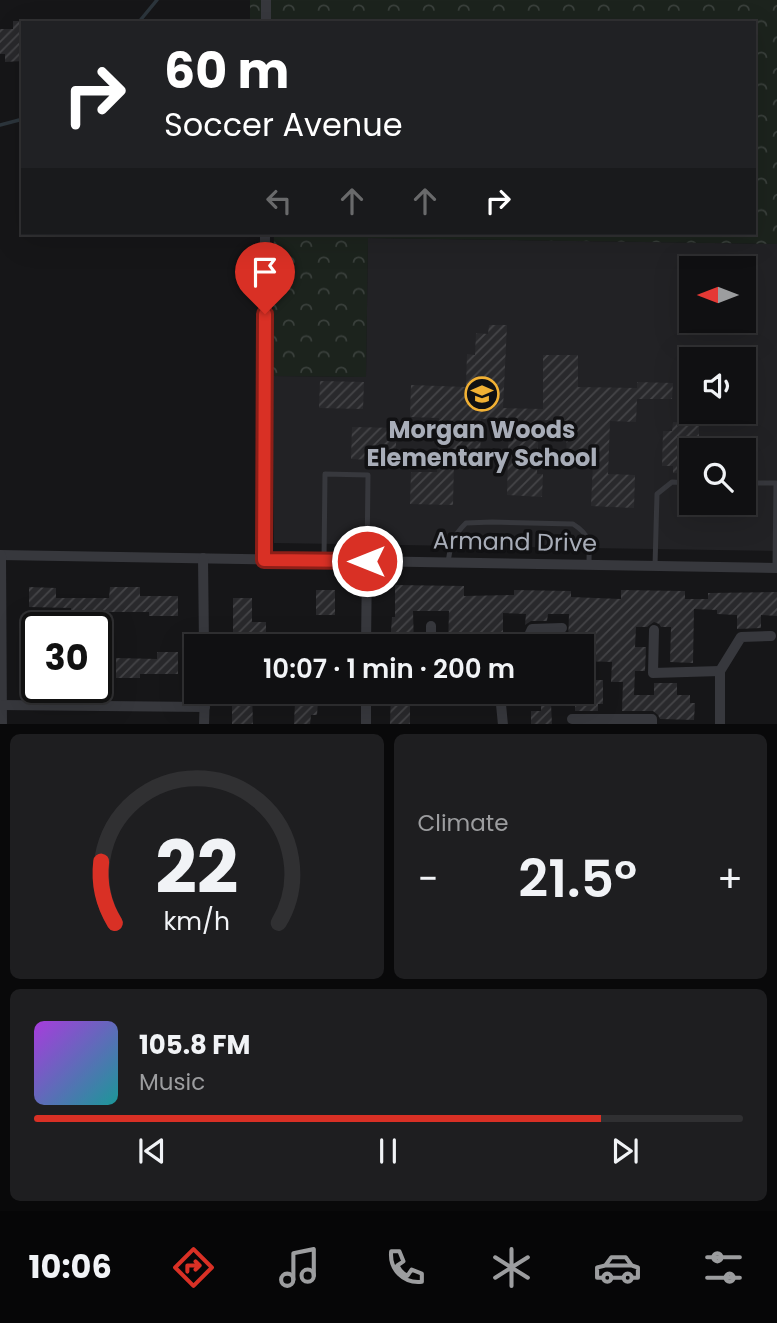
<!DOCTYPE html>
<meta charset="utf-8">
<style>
:root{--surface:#101012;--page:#1e1e20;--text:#f1f3f6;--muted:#9c9d9f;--line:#303032;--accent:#d93025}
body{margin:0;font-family:Poppins,sans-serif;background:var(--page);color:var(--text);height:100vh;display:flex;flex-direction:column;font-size:26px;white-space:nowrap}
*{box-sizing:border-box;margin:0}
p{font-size:23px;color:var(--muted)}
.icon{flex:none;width:38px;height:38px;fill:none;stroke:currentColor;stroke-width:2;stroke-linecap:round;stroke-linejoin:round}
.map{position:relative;height:724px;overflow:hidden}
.drawer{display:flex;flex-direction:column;gap:10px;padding:10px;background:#09090a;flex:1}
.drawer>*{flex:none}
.hud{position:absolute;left:21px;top:21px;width:735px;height:214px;border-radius:0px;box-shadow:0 7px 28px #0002,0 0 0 2px var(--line);background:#202124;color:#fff;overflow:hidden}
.needle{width:46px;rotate:270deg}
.fabs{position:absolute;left:679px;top:256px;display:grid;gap:14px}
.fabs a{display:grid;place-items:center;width:77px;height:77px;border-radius:0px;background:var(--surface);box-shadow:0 7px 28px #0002,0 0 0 2px var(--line);font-size:35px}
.speed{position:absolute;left:21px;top:612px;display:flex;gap:14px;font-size:35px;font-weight:700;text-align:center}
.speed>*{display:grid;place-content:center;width:91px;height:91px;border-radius:50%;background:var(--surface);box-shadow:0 7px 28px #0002,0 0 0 2px var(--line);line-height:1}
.speed .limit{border:4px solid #111;border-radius:10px;background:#fff;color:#111}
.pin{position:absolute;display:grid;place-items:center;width:60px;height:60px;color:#fff;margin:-72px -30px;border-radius:50% 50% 50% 0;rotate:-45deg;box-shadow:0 0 7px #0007}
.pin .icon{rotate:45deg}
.me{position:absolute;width:77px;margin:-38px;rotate:270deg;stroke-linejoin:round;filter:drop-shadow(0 0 5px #0008)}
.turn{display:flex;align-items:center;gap:24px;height:147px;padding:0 28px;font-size:32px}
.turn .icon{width:91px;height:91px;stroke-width:2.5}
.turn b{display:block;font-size:49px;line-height:60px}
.lanes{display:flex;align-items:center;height:66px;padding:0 28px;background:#0003;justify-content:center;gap:35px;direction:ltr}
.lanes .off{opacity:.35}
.big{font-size:52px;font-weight:600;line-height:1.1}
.drawer .card{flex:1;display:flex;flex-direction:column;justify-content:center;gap:10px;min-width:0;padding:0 24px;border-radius:10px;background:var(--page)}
.drawer .dial{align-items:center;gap:0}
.dial svg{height:182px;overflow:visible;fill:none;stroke:var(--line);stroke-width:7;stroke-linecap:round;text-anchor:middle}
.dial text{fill:var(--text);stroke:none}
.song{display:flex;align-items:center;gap:21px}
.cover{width:84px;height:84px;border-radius:10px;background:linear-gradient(135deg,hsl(280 70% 55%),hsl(180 70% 35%))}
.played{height:7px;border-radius:4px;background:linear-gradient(90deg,var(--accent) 80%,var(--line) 80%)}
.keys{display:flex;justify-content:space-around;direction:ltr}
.heat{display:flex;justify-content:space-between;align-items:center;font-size:38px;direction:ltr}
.drawer .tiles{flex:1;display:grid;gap:10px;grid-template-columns:1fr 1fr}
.card:last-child{grid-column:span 2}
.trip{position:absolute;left:184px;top:634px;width:410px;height:70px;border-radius:0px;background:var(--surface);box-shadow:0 7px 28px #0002,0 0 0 2px var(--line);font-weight:600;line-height:70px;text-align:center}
.menu{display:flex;height:112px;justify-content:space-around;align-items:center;background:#060607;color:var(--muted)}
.menu .icon{width:49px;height:49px}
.menu .active{color:var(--accent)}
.menu b{font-size:32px;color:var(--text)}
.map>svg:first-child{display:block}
.built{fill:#222225;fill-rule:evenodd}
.park{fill:url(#park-crowns)}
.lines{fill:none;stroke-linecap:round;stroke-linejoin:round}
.stream{stroke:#2c353c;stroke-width:3.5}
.building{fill:url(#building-hatch)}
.service{stroke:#37383d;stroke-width:5}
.minor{stroke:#37383d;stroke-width:10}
.route-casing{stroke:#8d1f18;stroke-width:18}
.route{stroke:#d93025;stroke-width:12}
.labels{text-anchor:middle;stroke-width:7;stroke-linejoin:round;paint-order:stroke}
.poi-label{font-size:24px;font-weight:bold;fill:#a8adb8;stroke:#111113}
.street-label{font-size:24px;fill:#a8adb8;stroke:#111113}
</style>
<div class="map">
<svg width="777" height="725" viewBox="0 0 777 725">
<defs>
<pattern id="park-crowns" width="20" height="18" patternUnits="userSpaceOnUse" patternTransform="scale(1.75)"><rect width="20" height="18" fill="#1c231d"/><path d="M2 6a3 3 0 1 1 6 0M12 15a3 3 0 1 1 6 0" fill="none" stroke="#3a403c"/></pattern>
<pattern id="building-hatch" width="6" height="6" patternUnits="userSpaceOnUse" patternTransform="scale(1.75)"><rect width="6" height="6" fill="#29292c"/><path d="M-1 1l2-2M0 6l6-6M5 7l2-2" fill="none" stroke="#454548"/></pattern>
</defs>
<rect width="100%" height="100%" fill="#161618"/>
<path class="built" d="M368 238 777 244V551L274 543 272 376 366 377ZM691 268H744V320H691ZM691 359H744V411H691ZM691 450H744V502H691Z"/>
<path class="park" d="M250 0H777V244L368 238 366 377 272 376 274 233H754V23H250Z"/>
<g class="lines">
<g class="stream">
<path d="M138 23 157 0"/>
<path d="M0 125 23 119"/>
</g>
</g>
<g class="building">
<path d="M13 21H23V61L5 62V54H0V29H13Z"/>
<path d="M489 325H507L503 408 543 409V355H578V387L637 388V382L673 383 672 399H637L636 422 610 421 608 474 635 475 634 508 591 506 593 463H566L567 421 539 420 537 474H543L542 497 507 495 509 420 481 419 480 462 454 461 453 505 410 504 411 472H437L439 418 410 417 411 385 466 387 467 354 475 355 476 333 488 334Z"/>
<path d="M320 381 364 382 363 409 319 408Z"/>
<path d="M673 422 699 423V450H691V474L673 473V466H662L663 431H672Z"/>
<path d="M352 427 397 428 395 461 351 459Z"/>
<path d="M395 585 464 586V596L514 595V590L571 591V597L621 599V590L685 591V599H708V593L777 592V616L761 615V628L737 629V615L717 614V610L694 609 693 663 670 662 671 627H661L659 624 654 622 647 627H636L635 647H646L645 671H635L634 695H654V683H677V695H690V703H695L694 720 660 719 658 715 653 711H622L623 682H611L612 662 582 661V643H568L569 614H548L547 621H531L525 625 526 614 503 613V646H448L449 611H413L414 646H390L392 617H395Z"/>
<path d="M29 587 56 588V598H109L110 587H140V596H178V616H149V612H99V618H71V608L29 607Z"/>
<rect x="316" y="590" width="19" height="25"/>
<path d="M233 598H252V622H266V646H241V642H233Z"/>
<path d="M157 652H178V674H140V678H116V658L157 659Z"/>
<path d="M581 680H603V704H598V711H575V704L551 703 552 725H531V711H541V691H581Z"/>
<path d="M236 691H252L253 725H232V700H236Z"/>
<path d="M391 691H410V725H390Z"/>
<path d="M295 701H318L317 715H311L310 725H294Z"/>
</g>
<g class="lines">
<g class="service">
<path d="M744 483H776L775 567"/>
<path d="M324 561 325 474 368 475 367 561"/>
<path d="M448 562C451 543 452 537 466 523L492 522 573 524C592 536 589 544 589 564"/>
<path d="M655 566 657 494 672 482 691 483"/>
</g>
<g class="minor">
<path d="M266 23V0"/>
<path d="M0 555 777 568"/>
<path d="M1 555 2 725"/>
<path d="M203 558 204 646"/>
<path d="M264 560 265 233"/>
<path d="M431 626V646"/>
<path d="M654 630 653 673 720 671"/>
<path d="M366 646 367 561"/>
<path d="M524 646 532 629 562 628"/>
<path d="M431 691V695L500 694"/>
<path d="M501 691 500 694 503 725"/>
<path d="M1 705 205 707"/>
<path d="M572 719H652V725"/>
<path d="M204 725 205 691"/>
<path d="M366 725V691"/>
<path d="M720 725V671L741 637 771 636"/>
</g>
</g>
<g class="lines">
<defs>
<path id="route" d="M265 314 264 560 367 561"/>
</defs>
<use href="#route" class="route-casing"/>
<use href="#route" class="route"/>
</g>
<defs>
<symbol id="school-ring" viewBox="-11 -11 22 22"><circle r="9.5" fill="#111113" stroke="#f2b134" stroke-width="1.5"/><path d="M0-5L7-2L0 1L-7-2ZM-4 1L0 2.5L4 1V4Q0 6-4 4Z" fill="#f2b134"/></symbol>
</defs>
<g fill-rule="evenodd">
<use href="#school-ring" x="463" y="375" width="38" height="38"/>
</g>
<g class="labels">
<g class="poi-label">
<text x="482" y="438">Morgan Woods<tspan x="482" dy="28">Elementary School</tspan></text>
</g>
<g class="street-label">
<text transform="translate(515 542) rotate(1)" y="8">Armand Drive</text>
</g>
</g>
</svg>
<div class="fabs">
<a><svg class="needle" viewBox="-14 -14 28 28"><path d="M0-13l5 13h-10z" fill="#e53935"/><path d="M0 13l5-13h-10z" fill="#9c9d9f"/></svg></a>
<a><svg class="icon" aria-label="sound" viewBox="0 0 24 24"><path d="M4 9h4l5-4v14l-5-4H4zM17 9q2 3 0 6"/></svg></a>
<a><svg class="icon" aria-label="search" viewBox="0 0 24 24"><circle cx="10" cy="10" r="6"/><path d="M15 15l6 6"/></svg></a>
</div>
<div class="speed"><div class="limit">30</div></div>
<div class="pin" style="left:265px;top:314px;background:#d93025"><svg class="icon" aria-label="arrive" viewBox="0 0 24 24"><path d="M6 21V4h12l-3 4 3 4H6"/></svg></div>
<svg class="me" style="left:367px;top:561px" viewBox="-20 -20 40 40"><circle r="17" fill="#d93025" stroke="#fff" stroke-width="3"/><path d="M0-11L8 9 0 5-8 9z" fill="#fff"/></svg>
<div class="trip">10:07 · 1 min · 200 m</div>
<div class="hud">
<div class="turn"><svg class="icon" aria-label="right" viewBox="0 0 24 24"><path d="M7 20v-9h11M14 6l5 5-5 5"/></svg><div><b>60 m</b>Soccer Avenue</div></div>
<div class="lanes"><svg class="icon off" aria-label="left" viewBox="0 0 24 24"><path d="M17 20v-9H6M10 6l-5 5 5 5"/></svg><svg class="icon off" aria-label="ahead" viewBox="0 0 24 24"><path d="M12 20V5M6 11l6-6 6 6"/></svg><svg class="icon off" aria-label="ahead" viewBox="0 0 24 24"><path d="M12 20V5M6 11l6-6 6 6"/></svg><svg class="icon" aria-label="right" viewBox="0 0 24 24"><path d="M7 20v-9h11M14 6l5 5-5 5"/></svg></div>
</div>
</div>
<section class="drawer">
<div class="tiles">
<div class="card dial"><svg viewBox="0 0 100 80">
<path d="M14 69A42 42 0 1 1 86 69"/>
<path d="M14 69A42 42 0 0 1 8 42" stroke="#d93025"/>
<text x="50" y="56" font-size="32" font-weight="700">22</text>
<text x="50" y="72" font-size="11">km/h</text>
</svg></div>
<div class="card"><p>Climate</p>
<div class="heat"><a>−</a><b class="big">21.5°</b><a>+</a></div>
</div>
<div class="card">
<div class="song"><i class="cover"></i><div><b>105.8 FM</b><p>Music</p></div></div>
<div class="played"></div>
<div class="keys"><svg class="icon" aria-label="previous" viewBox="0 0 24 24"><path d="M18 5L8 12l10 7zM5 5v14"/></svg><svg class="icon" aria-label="pause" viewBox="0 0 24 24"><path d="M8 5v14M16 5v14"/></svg><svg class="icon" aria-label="next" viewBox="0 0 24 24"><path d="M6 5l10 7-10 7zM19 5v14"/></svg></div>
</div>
</div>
</section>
<nav class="menu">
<b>10:06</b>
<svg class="icon active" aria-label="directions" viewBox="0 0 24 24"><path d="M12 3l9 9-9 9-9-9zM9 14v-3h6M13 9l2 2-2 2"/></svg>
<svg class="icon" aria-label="music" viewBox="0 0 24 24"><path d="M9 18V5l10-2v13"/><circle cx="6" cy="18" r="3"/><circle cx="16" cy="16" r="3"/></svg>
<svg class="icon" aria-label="phone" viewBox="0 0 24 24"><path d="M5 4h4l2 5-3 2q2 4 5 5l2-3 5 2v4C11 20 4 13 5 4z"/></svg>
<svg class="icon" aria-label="climate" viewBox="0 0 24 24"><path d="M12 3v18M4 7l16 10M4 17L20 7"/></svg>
<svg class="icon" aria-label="car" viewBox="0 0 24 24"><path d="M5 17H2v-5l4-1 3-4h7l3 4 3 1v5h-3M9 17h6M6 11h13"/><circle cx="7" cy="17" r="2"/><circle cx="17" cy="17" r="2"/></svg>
<svg class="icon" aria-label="filters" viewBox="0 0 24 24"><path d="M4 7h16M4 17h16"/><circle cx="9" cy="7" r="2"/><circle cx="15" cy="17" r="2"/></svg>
</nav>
